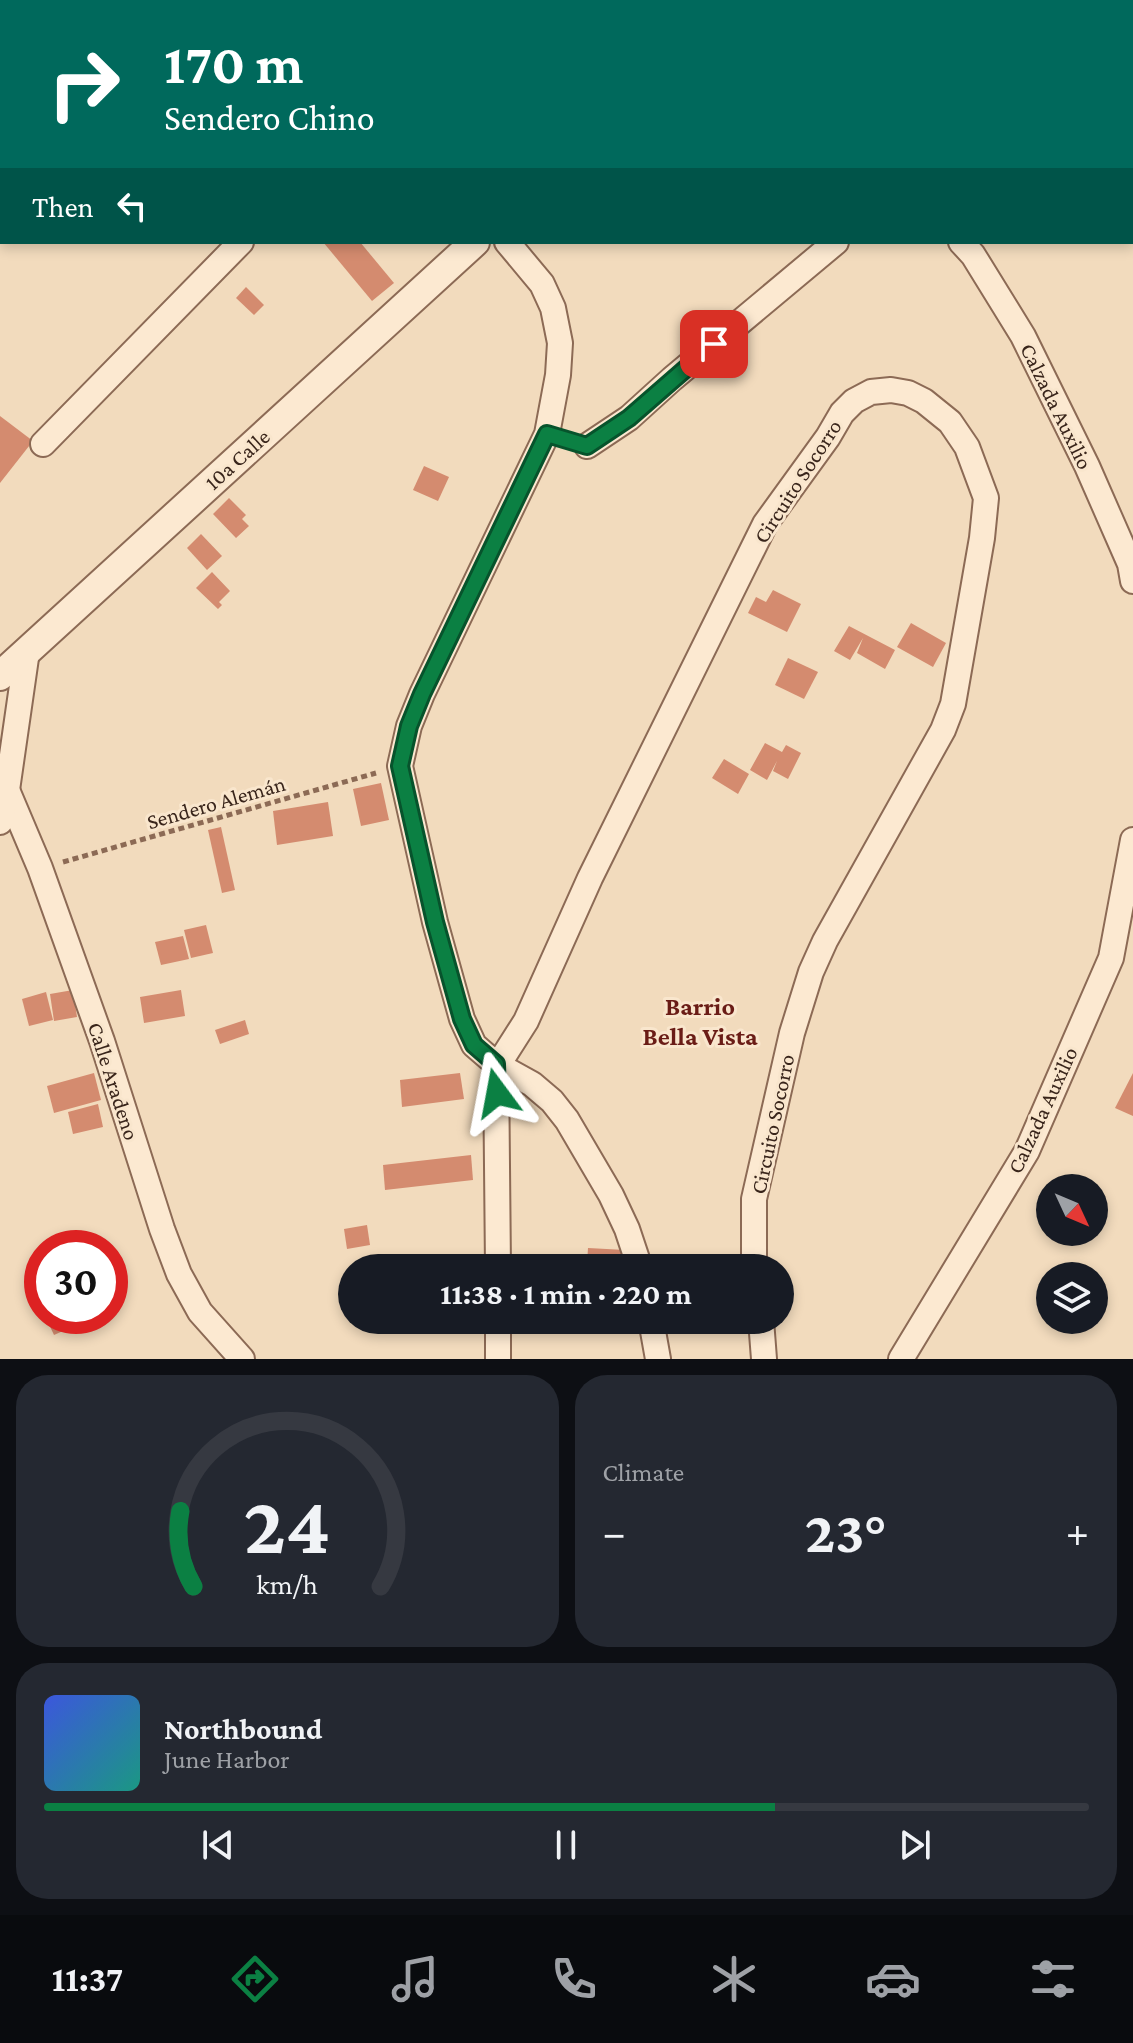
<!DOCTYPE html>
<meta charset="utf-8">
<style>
:root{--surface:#171b24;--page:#242831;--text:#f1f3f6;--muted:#9ea1a6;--line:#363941;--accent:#0b8043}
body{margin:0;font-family:"Crimson Pro",serif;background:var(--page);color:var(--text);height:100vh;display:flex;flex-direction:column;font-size:30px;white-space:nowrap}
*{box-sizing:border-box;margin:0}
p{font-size:26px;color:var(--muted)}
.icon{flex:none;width:44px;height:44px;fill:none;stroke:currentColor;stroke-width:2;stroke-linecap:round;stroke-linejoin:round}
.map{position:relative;height:1359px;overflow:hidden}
.sheet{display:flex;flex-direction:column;gap:16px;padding:16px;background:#0d0f14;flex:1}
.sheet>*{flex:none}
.banner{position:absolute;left:0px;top:0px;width:1134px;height:244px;box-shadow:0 4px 12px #0003;background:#00695c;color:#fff;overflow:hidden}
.needle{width:52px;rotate:134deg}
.fabs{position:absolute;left:1036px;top:1174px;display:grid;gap:16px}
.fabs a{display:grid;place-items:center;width:72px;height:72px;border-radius:50%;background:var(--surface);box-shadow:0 4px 12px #0003;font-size:40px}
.speed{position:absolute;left:24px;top:1230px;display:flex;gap:16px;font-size:40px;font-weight:700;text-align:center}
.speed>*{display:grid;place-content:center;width:104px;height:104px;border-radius:50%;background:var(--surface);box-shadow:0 4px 12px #0003;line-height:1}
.speed .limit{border:12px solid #d22;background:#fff;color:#111}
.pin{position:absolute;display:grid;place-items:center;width:68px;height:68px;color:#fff;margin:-34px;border-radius:16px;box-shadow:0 4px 12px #0006}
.me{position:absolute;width:88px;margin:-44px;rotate:347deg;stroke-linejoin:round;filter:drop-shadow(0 0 6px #0008)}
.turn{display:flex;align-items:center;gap:28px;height:168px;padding:0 32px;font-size:36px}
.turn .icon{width:104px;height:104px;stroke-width:2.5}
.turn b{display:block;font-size:56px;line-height:68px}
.then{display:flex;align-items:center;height:76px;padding:0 32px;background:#0003;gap:16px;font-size:30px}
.big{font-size:60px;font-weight:700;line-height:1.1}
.sheet .tile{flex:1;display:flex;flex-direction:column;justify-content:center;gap:12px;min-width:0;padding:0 28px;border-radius:32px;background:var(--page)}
.sheet .dial{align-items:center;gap:0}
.dial svg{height:208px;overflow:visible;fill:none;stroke:var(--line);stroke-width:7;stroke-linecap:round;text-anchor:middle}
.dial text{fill:var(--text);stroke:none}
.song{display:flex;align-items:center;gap:24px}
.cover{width:96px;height:96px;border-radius:12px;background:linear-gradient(135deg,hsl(230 70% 55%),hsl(170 70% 35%))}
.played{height:8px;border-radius:4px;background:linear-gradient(90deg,var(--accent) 70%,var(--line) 70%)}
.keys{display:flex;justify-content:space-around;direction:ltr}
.heat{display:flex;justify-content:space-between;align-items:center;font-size:44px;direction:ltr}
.sheet .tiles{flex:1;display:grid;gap:16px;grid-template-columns:1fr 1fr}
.tile:last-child{grid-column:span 2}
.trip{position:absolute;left:338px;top:1254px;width:456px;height:80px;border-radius:40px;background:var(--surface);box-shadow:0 4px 12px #0003;font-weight:700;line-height:80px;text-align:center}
.dock{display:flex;height:128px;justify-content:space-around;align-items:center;background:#090b0e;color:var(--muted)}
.dock .icon{width:56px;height:56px}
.dock .current{color:var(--accent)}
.dock b{font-size:36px;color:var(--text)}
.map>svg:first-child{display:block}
.building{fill:#d48b6f}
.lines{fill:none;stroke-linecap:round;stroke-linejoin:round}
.service-casing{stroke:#8c6a55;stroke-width:16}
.minor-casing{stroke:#8c6a55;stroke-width:28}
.tertiary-casing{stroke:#8c6a55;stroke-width:32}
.path{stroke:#8c6a55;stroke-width:5;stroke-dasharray:6 4;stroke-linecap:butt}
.service{stroke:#fce9d1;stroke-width:12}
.minor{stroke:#fce9d1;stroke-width:24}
.tertiary{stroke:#fce9d1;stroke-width:28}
.route-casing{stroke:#07532c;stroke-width:20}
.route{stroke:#0b8043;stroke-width:14}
.labels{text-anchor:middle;stroke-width:6;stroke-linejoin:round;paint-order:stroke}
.street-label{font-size:22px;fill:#39251b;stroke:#f9e6cd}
.quarter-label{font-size:26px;font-weight:bold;fill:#6a1c16;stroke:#f9e6cd}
</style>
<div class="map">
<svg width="1133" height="1359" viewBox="0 0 1133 1359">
<rect width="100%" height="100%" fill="#f2dbbd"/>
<g class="building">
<path d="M323 242H360L394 283 372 301Z"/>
<path d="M246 287 264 305 254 315 236 298Z"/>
<path d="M0 416 33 441 0 483Z"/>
<path d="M424 466 449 477 438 501 413 490Z"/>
<path d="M229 498 246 515 242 519 249 526 236 538 213 514Z"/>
<path d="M201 534 222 556 207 570 187 548Z"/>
<path d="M212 572 230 591 219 602 222 605 218 609 196 588Z"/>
<path d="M773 590 801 604 787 632 748 613 756 597 766 602Z"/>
<path d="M911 623 946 643 933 667 897 647Z"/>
<path d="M849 626 895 650 885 669 857 653 863 638 850 660 834 651Z"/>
<path d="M788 658 818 672 804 699 775 685Z"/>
<path d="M765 743 782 752 786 745 801 753 788 779 773 771 777 761 767 780 750 770Z"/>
<path d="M724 759 749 774 738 794 712 778Z"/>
<path d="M381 783 389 820 361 826 353 789Z"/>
<path d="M328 802 333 836 277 845 273 811Z"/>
<path d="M221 827 235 890 222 893 208 830Z"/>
<path d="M206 925 213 953 191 958 184 930Z"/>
<path d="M183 936 189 959 161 965 155 942Z"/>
<path d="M73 990 77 1017 54 1021 50 994Z"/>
<path d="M181 990 185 1016 144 1023 140 997Z"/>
<path d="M46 992 53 1020 29 1026 22 999Z"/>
<path d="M245 1020 249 1034 220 1044 215 1030Z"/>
<path d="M94 1073 101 1100 54 1113 47 1086Z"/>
<path d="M460 1073 464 1099 402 1107 400 1080Z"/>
<path d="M1133 1073V1116L1115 1108Z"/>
<path d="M98 1104 103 1127 73 1134 68 1112Z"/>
<path d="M471 1155 473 1180 385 1190 383 1165Z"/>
<path d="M367 1225 370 1245 347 1249 344 1229Z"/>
<path d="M588 1248 625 1250V1266L587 1265Z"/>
<path d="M56 1316H81L83 1322 54 1335 47 1320Z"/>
</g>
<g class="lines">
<defs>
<path id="service" d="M547 434 587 446"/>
<g id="minor">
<path d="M298 0 300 2"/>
<path d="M180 2 182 0"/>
<path d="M486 2 488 0"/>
<path d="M1121 2 1123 0"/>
<path d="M0 160 2 158"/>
<path d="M507 242 542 284 553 308 560 343 558 375 547 434 422 694 409 726 400 766 435 922 462 1019 474 1045 496 1064 532 1084 552 1101 567 1120 611 1195 627 1229 640 1268"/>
<path d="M961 242 973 255 1023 336 1087 466 1130 564 1133 581"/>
<path d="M43 444 241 242"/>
<path d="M587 446 629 418 672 379 836 242"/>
<path d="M7 790 40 868 102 1041 162 1229 179 1274 200 1312 242 1359"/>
<path d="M0 822 7 790 27 651"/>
<path d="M496 1064 505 1054 526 1021 590 878 765 524 828 437 842 413 854 401 871 392 891 390 908 393 924 401 950 422 967 447 986 498 982 538 953 704 943 730 825 941 811 972 792 1033 754 1199V1268"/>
<path d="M496 1064 498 1268"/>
<path d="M498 1320V1359"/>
<path d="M651 1320 658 1359"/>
<path d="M761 1320 764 1359"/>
<path d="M901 1359 1027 1151 1111 958 1133 840"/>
</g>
<g id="tertiary">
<path d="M736 2 739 0"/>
<path d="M0 676 475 242"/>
</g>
</defs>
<use href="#service" class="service-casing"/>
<use href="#minor" class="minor-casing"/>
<use href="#tertiary" class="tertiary-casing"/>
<path class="path" d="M63 862 376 773"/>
<use href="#service" class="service"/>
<use href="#minor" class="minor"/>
<use href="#tertiary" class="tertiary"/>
</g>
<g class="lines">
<defs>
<path id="route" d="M497 1093 496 1064 474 1045 462 1019 435 922 400 766 409 726 422 694 547 434 587 446 629 418 714 344"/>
</defs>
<use href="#route" class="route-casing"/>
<use href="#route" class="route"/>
</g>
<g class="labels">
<g class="street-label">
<text transform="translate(1057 406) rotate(64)" y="8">Calzada Auxilio</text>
<text transform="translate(237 459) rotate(-42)" y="8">10a Calle</text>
<text transform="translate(797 481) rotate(-57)" y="8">Circuito Socorro</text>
<text transform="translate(216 802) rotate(-16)" y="8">Sendero Alemán</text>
<text transform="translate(114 1081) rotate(72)" y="8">Calle Aradeno</text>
<text transform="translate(1042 1110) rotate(-65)" y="8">Calzada Auxilio</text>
<text transform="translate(772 1124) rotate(-78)" y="8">Circuito Socorro</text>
</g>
<g class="quarter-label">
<text x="700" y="1015">Barrio<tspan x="700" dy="30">Bella Vista</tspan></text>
</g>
</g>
</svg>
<div class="fabs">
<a><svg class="needle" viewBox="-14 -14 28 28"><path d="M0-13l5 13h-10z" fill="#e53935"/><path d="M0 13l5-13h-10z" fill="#9ea1a6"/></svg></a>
<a><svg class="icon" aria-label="layers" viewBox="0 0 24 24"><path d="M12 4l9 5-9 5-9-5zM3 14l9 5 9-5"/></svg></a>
</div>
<div class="speed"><div class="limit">30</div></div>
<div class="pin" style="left:714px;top:344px;background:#d93025"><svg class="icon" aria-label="arrive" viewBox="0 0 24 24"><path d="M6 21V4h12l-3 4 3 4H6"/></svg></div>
<svg class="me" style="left:497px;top:1093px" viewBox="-20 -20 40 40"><path d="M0-17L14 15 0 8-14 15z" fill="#0b8043" stroke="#fff" stroke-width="4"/></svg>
<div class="trip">11:38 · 1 min · 220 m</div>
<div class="banner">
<div class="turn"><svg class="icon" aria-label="right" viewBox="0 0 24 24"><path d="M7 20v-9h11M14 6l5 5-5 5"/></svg><div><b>170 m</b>Sendero Chino</div></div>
<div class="then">Then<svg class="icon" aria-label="left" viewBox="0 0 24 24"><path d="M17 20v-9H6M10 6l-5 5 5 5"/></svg></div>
</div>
</div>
<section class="sheet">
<div class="tiles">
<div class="tile dial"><svg viewBox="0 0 100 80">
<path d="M14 69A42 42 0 1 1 86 69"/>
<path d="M14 69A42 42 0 0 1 9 40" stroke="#0b8043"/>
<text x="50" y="56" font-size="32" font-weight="700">24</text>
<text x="50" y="72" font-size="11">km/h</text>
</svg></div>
<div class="tile"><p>Climate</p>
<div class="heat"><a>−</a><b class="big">23°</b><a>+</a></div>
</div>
<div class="tile">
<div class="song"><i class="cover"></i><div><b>Northbound</b><p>June Harbor</p></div></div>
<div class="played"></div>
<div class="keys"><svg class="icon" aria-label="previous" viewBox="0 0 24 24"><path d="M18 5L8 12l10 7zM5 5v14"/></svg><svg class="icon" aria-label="pause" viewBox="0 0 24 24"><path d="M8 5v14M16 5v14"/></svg><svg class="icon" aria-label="next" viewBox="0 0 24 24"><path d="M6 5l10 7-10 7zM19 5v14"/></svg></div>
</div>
</div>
</section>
<nav class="dock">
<b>11:37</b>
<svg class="icon current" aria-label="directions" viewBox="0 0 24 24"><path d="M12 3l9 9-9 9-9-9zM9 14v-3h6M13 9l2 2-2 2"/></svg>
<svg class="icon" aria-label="music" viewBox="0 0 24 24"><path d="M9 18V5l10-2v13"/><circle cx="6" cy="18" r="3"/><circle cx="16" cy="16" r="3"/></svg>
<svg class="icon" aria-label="phone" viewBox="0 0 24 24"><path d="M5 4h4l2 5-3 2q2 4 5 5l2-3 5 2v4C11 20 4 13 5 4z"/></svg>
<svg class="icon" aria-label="climate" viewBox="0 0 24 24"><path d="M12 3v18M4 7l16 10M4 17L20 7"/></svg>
<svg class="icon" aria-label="car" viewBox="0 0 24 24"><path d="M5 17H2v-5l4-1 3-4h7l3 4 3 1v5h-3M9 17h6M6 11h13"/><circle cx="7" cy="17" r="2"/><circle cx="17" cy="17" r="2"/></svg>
<svg class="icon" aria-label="filters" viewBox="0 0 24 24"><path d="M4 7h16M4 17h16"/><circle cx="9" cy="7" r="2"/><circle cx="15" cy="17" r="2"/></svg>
</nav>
